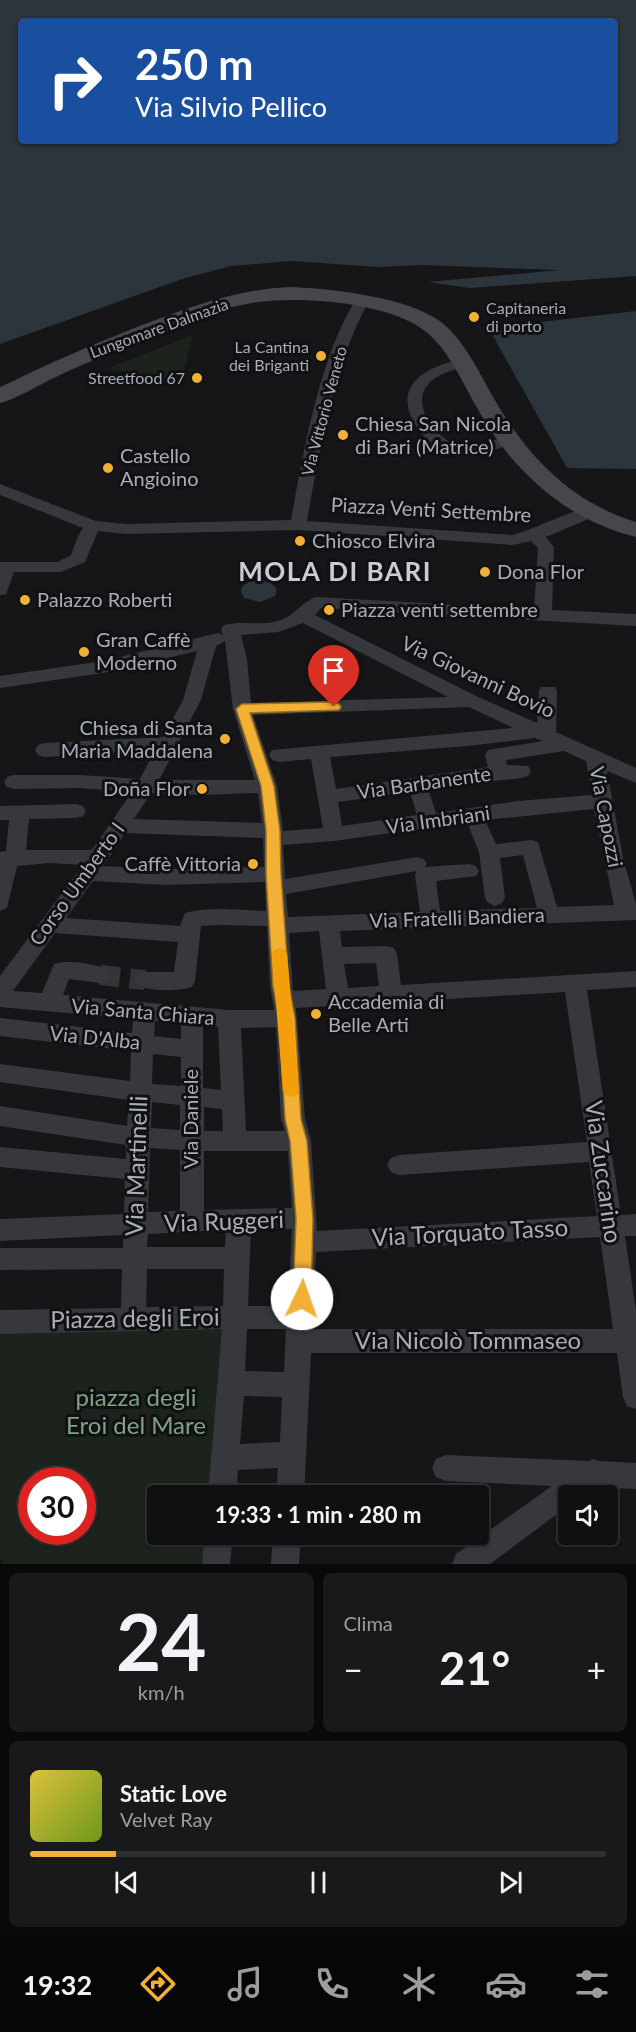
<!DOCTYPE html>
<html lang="it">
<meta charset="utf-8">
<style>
:root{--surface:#101012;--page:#19191b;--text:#f1f3f6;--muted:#9c9d9f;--line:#303032;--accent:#f2b134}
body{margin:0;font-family:Lato,sans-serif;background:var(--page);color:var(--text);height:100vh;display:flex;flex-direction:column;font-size:22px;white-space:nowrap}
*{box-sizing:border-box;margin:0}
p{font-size:20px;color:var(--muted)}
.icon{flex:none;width:33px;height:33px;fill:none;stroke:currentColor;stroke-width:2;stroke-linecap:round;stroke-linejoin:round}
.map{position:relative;height:1564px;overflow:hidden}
.drawer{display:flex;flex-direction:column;gap:9px;padding:9px;background:#09090a;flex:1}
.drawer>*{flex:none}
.hud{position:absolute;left:18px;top:18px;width:600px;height:126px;border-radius:6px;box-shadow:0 2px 4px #0004,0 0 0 2px var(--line);background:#1a4fa0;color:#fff;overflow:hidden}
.tools{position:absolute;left:558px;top:1485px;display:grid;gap:12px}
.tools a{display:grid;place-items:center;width:60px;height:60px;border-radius:6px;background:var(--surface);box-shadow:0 2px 4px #0004,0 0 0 2px var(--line);font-size:30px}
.speed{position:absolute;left:18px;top:1467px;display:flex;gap:12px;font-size:30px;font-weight:700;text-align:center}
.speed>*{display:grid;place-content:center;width:78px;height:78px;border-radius:50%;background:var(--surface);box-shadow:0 2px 4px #0004,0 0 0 2px var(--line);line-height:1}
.speed .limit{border:9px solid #d22;background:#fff;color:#111}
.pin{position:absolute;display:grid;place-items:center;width:51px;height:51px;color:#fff;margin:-62px -26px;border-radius:50% 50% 50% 0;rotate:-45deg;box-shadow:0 0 6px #0007}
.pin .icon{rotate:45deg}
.me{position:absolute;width:66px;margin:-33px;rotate:3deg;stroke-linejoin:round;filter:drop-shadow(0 0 4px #0008)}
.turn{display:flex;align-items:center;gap:21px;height:126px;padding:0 18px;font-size:27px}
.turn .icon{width:78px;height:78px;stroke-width:2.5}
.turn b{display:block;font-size:42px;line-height:51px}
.big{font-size:45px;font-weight:700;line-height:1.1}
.drawer .tile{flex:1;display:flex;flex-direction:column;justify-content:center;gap:9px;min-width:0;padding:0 21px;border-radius:9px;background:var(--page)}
.drawer .dial{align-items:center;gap:0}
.dial b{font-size:78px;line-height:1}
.song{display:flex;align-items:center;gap:18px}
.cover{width:72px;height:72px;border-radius:9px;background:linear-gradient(135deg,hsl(50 70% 55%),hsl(80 70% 35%))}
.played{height:6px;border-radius:3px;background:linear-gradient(90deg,var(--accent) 15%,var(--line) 15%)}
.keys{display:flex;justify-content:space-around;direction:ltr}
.heat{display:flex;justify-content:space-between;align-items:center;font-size:33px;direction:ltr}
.drawer .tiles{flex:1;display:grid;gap:9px;grid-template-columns:1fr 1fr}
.tile:last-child{grid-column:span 2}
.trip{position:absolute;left:147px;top:1485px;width:342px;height:60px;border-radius:6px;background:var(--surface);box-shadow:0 2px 4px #0004,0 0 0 2px var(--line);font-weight:700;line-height:60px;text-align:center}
.tabs{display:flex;height:96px;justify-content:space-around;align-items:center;background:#060607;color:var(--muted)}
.tabs .icon{width:42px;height:42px}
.tabs .active{color:var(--accent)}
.tabs b{font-size:27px;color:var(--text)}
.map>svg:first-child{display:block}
.green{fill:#1c231d;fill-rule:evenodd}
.water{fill:#2c353c;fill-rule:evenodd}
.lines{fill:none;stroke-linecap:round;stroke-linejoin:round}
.street-tunnel{stroke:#333438;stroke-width:20;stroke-dasharray:20 10;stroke-linecap:butt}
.street{fill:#37383d;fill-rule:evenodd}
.secondary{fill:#45474d;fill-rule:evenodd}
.route{fill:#f2b134;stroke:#9d7322;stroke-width:1.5}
.slow{fill:#f59e0b}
.poi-dot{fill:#f2b134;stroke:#111113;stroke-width:2}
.labels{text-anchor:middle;stroke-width:6;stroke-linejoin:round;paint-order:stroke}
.far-poi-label{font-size:16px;fill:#a8adb8;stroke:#111113;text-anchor:end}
.far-street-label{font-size:16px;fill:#a8adb8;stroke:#111113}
.poi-label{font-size:20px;fill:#a8adb8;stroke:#111113;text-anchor:start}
.street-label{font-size:20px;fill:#a8adb8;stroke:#111113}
.near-street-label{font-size:24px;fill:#a8adb8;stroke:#111113}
.near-park-label{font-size:24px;fill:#7fa381;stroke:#111113}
.district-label{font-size:26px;font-weight:bold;letter-spacing:1.5px;fill:#c9ccd4;stroke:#111113}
</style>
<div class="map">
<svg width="636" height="1564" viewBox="0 0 636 1564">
<rect width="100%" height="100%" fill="#161618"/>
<g class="green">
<path d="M193 335 180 385 108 368Z"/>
<path d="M231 1324 218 1495 158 1496V1534L215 1535 212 1564H4L0 1557V1328ZM32 1480H82V1532H32Z"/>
</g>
<g class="water">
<path d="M0 0H636V276L469 288 428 282 560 270 420 265 379 267 291 261 231 266 182 279 0 344ZM21 21H615V141H21Z"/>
<path d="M636 311V469L567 468 493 336 505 326Z"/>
<path d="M260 580 271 583 277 589 275 596 260 602 244 598 241 591C243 582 252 581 260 580Z"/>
</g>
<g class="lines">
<path class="street-tunnel" d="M100 975 145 980"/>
<g class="street">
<path d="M362 297 369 301C333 365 320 449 307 521L513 535C533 530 583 504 598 507L600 511 598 515 546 537 554 547 552 610 636 614V626L321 608 315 615 478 697 537 723 539 691 541 687H555L557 691 556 732 636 768V783L607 771 623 858 636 904V920L340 931 342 947 386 946 394 948 397 954 401 985 636 971V987L587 990 621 1215 636 1214V1236H625L636 1311V1409L627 1406 623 1397 617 1353H311L304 1496H276L278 1468 238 1470 236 1496H208L222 1329 0 1334V1310L121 1308 122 1269 0 1270V1248H123V1235L0 1241V1219L124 1214 125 1179 0 1167V1147L126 1159V1145L0 1126V1106L127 1126 129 1100 0 1082V1064L130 1081 131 1051 0 1036V1018L132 1033 133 1019 0 1007V976L83 865 49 863 17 866 7 908 0 911V852L6 851 9 820H0V806L76 804 83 806 86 811 83 816 76 818 29 819 26 850H92L132 792 79 788 14 789 7 787 4 782 7 777 14 775H79L140 779 155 750 45 757 38 755 35 750 38 745 45 743 163 737 183 700 197 651 103 673 0 688V676L103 661 218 633 223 635 221 629 224 625C242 620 262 627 281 620 295 615 304 600 316 597L534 609 538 548 531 541 513 545 298 530 126 534 98 531 85 562 61 572H14L6 594 0 595V562H58L71 555 78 536 83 528 0 495V484L96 521 126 524 291 520C303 454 320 354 357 298ZM303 623 448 697 251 703 247 659 241 635 278 632ZM225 641 233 709 255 780H159L201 700 216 646ZM469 707 513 728 272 750 269 755 272 760 279 762 311 759 323 828 283 831 277 786 253 715ZM535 738 543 741 488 750 485 755 488 767 336 789 330 757 467 746ZM564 751 586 761 592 795 518 801 436 813 428 789 521 778 528 776 531 771 528 766 507 765 506 760ZM410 792 417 815 342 826 338 802ZM151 793 200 795 258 793 262 823 134 819ZM594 809 614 905 557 907 538 842 531 840 496 844 485 820ZM467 822 479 852 485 898 488 903 495 906 502 903 505 898 500 858 523 855 537 908 440 911 436 881 476 876 479 871 476 866 469 864 425 867 427 864 424 859 417 857 285 879 283 845 334 841ZM125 833 263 838 264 867 166 869 103 866ZM417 871 415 875 420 912 288 917 286 894ZM93 881 166 885 265 882 266 911C240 910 210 906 185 913L180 926 66 918ZM217 925 267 926 270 986 274 1010H229L63 995 69 979 100 983 108 981 111 975 108 969C93 964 69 959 54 964L42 993 13 991 55 933 178 942 174 972H145L137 974 134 980 137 986C153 991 176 992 192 987L195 981 201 926ZM319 931 326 989 293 991 289 933ZM376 963 379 986 348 988 344 964ZM565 992 587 1142 399 1155 391 1158 387 1165 391 1172 399 1175 589 1162 597 1216 317 1231 311 1141 305 1119 296 1008ZM155 1021 181 1023V1039L154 1036ZM203 1025 218 1027 221 1090 203 1088ZM276 1027 281 1119 285 1131H246L241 1028ZM153 1054 181 1057V1086L152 1084ZM152 1102 180 1105V1130L151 1128ZM204 1107 222 1109 223 1131H204ZM150 1148 180 1150V1211L148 1212ZM204 1151H288L292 1208 204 1210ZM251 1229H292L288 1306H248ZM226 1230 225 1247H147L148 1234ZM600 1237 613 1329H312L316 1252ZM147 1269H224L223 1306 146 1307ZM247 1329H286L284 1372 245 1371ZM244 1396 282 1397 280 1442 240 1444Z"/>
<path d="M462 359 467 360 469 363 467 366C453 370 435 374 426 387 412 407 437 440 458 445 473 449 493 440 508 436L516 441 514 444C495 449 474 458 455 454 440 451 427 441 418 429 389 386 425 367 462 359Z"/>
<path d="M446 1455 588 1461 593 1459 599 1461 636 1463V1489L594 1487 583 1496H568V1506L490 1564H452L456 1554 552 1486 446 1481 436 1477 432 1468 436 1459Z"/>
<path d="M205 1534H233L230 1564H202Z"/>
<path d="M273 1534H301L299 1564H271Z"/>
</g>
<path class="secondary" d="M292 287C333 289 408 297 441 322 464 340 479 372 493 397 526 455 570 502 636 522V537C564 519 511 470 476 406 462 381 448 349 425 331 389 302 302 296 258 302 221 307 188 322 154 336 122 349 89 361 58 376 39 384 20 398 0 403V387L9 383C49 363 90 346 132 329 185 309 234 289 292 287Z"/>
</g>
<path class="route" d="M334 702 339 704 341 707 339 710 250 713 274 786 280 831 281 874 289 986 295 1018 301 1119 307 1141 313 1219 311 1299 308 1304 302 1307 296 1304 293 1299 296 1219 290 1141 285 1119 279 1018 273 986 266 874V831L261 786 236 709 242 704Z"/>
<path class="slow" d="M280 948 285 950 287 954 299 1091 297 1095 291 1097 286 1095 283 1091 272 954 274 950Z"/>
<g class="poi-dot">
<circle cx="474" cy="317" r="6"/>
<circle cx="321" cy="356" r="6"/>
<circle cx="197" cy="378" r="6"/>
<circle cx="343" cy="435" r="6"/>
<circle cx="108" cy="468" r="6"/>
<circle cx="300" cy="541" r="6"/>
<circle cx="485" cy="572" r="6"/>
<circle cx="25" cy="600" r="6"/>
<circle cx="329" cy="610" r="6"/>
<circle cx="84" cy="652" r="6"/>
<circle cx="225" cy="739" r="6"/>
<circle cx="202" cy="789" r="6"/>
<circle cx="253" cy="864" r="6"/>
<circle cx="316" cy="1014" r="6"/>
</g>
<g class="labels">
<g class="far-poi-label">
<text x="486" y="314" text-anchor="start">Capitaneria<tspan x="486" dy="18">di porto</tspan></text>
<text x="309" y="353">La Cantina<tspan x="309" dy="18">dei Briganti</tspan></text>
<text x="185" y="384">Streetfood 67</text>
</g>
<g class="far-street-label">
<text transform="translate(159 328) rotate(-20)" y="6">Lungomare Dalmazia</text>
<text transform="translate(324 411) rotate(-75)" y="6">Via Vittorio Veneto</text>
</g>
<g class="poi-label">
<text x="355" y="431">Chiesa San Nicola<tspan x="355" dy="23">di Bari (Matrice)</tspan></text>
<text x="120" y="463">Castello<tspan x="120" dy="23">Angioino</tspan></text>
<text x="312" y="548">Chiosco Elvira</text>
<text x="497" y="579">Dona Flor</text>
<text x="37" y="607">Palazzo Roberti</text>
<text x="341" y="617">Piazza venti settembre</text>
<text x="96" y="647">Gran Caffè<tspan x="96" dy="23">Moderno</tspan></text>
<text x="213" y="735" text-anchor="end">Chiesa di Santa<tspan x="213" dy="23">Maria Maddalena</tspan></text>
<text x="190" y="796" text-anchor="end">Doña Flor</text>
<text x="241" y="871" text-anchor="end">Caffè Vittoria</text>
<text x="328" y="1009">Accademia di<tspan x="328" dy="23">Belle Arti</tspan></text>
</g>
<g class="street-label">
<text transform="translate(431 510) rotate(3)" y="7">Piazza Venti Settembre</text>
<text transform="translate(478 677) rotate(25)" y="7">Via Giovanni Bovio</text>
<text transform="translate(424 783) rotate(-8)" y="7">Via Barbanente</text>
<text transform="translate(606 817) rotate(79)" y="7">Via Capozzi</text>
<text transform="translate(438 820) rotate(-8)" y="7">Via Imbriani</text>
<text transform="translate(77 884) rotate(-54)" y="7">Corso Umberto I</text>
<text transform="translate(457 918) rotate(-2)" y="7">Via Fratelli Bandiera</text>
<text transform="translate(143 1012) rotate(5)" y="7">Via Santa Chiara</text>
<text transform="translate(95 1038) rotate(6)" y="7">Via D'Alba</text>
<text transform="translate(191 1119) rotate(-90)" y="7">Via Daniele</text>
</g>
<g class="near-street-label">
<text transform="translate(137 1166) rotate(-88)" y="8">Via Martinelli</text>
<text transform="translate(603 1172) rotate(82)" y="8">Via Zuccarino</text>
<text transform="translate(224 1222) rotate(-2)" y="8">Via Ruggeri</text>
<text transform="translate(470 1233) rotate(-3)" y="8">Via Torquato Tasso</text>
<text transform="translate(135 1319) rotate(-1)" y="8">Piazza degli Eroi</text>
<text x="468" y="1349">Via Nicolò Tommaseo</text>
</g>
<g class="near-park-label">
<text x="136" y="1406">piazza degli<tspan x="136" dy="28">Eroi del Mare</tspan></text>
</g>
<g class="district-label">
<text x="335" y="581">MOLA DI BARI</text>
</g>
</g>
</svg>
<div class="tools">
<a><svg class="icon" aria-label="sound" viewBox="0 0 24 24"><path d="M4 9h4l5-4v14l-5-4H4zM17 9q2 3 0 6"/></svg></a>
</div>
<div class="speed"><div class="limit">30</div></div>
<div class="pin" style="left:334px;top:707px;background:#d93025"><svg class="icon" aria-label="arrive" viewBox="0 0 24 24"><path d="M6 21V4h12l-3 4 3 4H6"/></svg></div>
<svg class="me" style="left:302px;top:1299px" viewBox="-20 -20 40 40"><circle r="19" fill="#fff"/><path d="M0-13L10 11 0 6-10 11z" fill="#f2b134"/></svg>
<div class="trip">19:33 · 1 min · 280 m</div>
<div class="hud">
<div class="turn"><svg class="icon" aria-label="right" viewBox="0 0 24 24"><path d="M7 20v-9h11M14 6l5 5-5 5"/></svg><div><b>250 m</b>Via Silvio Pellico</div></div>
</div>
</div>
<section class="drawer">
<div class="tiles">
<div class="tile dial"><b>24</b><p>km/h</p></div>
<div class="tile"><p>Clima</p>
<div class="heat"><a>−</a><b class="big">21°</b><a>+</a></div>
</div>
<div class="tile">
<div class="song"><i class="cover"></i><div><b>Static Love</b><p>Velvet Ray</p></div></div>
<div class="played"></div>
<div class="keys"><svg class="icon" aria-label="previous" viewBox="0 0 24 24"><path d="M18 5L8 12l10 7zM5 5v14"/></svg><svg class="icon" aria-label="pause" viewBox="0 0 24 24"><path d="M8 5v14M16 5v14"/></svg><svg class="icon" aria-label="next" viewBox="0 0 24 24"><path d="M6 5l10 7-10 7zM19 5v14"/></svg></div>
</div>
</div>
</section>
<nav class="tabs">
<b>19:32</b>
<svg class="icon active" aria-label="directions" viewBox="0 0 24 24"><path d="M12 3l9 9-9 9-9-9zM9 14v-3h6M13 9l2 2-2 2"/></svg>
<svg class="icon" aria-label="music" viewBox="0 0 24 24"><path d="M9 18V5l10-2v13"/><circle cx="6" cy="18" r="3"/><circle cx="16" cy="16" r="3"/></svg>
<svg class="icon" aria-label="phone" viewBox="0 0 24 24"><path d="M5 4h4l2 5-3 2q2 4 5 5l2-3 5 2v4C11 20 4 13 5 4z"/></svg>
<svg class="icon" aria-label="climate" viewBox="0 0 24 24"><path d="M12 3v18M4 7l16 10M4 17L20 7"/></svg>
<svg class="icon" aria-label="car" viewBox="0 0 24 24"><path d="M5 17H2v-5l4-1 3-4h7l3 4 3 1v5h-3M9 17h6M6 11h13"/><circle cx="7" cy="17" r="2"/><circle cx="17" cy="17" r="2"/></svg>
<svg class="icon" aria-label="filters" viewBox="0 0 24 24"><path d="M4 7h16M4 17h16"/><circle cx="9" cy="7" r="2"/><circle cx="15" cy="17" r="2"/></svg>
</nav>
